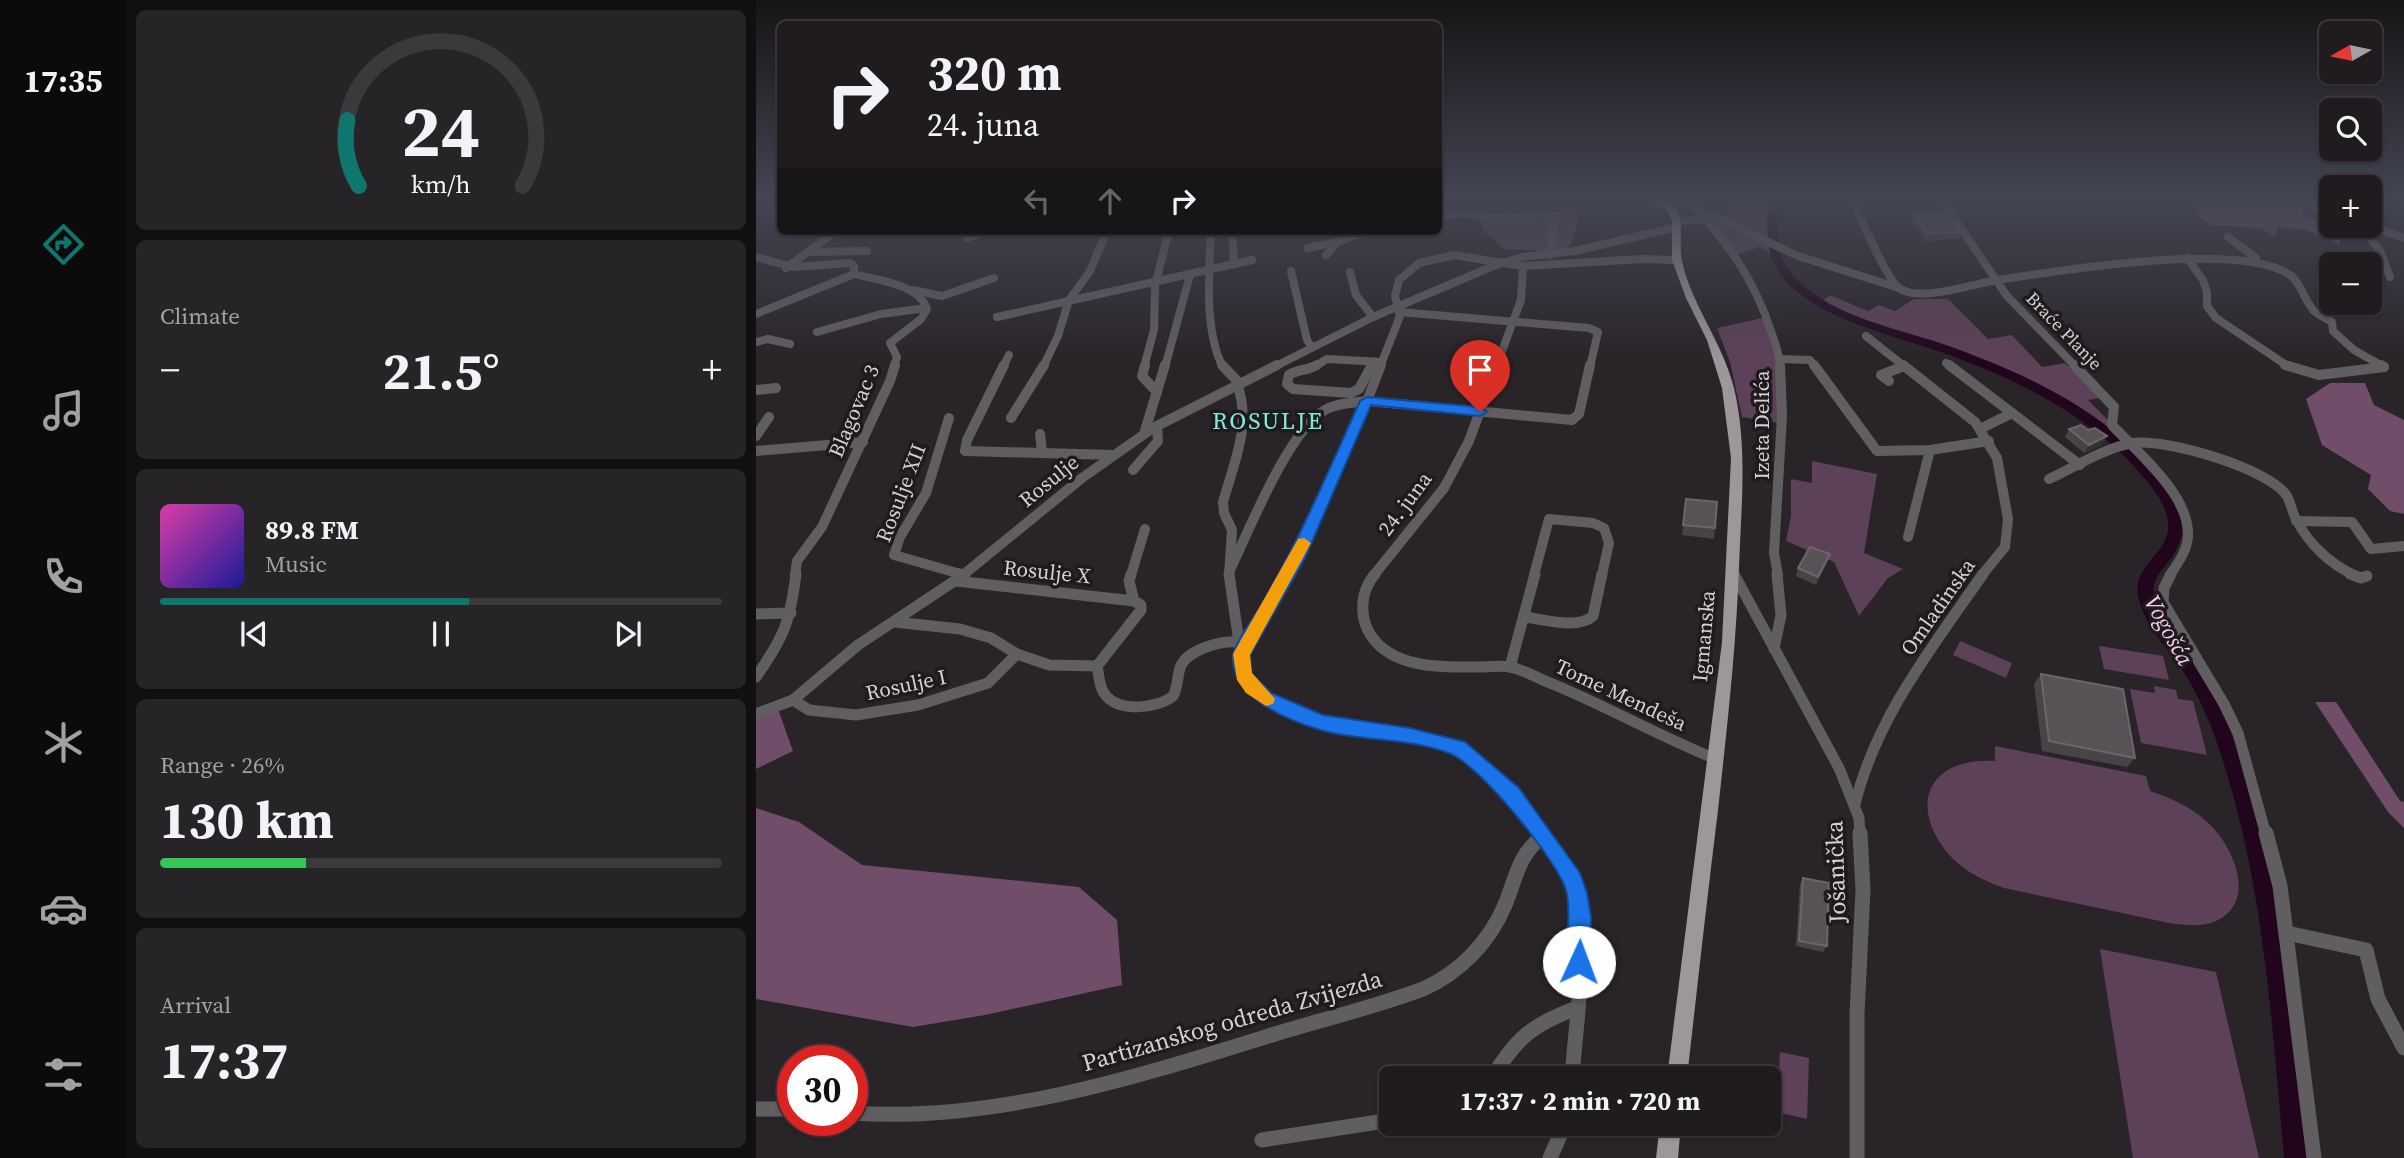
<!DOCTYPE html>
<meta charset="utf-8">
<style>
:root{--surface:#1f1b1e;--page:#272427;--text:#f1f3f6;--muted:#a1a1a4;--line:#3c393c;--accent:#0f766e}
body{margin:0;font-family:"Source Serif 4",serif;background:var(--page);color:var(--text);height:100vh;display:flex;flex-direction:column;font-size:26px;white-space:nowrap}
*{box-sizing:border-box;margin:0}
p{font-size:23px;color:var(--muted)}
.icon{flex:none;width:38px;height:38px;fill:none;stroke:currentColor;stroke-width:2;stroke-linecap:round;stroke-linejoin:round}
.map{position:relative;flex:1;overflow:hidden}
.sheet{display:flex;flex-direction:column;gap:10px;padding:10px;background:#110f10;width:630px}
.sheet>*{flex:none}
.top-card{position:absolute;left:21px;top:21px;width:665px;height:214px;border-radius:10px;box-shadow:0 2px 5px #0004,0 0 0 2px var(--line);background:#1f1b1e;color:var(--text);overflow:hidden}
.needle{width:46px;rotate:261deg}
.fabs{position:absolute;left:1563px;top:21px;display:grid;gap:14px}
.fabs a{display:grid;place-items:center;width:63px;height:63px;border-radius:10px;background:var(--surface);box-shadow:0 2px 5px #0004,0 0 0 2px var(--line);font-size:35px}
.speed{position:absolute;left:21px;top:1045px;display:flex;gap:14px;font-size:35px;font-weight:700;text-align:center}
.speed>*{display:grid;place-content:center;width:91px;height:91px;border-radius:50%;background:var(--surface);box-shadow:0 2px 5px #0004,0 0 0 2px var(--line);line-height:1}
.speed .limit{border:10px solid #d22;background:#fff;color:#111}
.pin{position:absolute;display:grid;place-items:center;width:60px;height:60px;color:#fff;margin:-72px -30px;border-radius:50% 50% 50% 0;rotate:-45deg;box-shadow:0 0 7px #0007}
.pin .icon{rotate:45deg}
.me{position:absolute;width:77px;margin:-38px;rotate:2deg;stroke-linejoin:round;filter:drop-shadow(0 0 5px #0008)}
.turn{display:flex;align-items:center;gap:24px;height:147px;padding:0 35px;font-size:32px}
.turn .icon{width:91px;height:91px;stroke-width:2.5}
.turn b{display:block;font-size:49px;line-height:60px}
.lanes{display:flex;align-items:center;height:66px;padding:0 35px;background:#0003;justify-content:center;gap:35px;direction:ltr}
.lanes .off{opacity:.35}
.big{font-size:52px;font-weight:700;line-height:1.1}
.sheet .widget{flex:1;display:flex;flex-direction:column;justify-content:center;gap:10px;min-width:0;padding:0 24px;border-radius:10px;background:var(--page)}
.sheet .dial{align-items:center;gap:0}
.dial svg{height:182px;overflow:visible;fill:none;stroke:var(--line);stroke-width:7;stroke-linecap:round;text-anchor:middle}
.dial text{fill:var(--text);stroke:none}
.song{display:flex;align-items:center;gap:21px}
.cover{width:84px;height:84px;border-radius:10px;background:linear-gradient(135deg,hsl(320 70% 55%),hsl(240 70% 35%))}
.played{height:7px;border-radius:4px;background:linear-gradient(90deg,var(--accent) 55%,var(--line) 55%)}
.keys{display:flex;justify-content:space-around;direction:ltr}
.heat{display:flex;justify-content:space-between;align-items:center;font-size:38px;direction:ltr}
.charge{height:10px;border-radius:5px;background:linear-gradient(90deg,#34c759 26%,var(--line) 0)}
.trip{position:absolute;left:623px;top:1066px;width:402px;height:70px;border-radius:10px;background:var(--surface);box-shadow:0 2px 5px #0004,0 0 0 2px var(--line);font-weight:700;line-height:70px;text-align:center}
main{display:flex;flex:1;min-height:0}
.tab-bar{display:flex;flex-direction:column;width:126px;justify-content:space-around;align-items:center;background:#0c0b0c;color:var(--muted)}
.tab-bar .icon{width:49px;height:49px}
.tab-bar .selected{color:var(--accent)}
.tab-bar b{font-size:32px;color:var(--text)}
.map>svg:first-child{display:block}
.green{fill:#5d4158}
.forest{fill:#704e69}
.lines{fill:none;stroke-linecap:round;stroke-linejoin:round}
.river{fill:#20051c;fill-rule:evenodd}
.minor-far3{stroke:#615e61;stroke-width:8}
.minor-far2{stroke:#615e61;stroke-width:10}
.minor-far1{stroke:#615e61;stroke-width:11}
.minor{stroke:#615e61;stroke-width:15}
.major{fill:#9d979b;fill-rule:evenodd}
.wall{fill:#484347}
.shaded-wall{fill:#363034}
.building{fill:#585256;stroke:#6b6669;stroke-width:2}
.route{fill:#1a73e8;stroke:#114b97;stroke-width:2}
.slow{fill:#f59e0b}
.labels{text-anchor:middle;stroke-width:7;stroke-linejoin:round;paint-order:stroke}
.far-street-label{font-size:18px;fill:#d4d0d3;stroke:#1f1a1e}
.street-label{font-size:21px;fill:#d4d0d3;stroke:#1f1a1e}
.water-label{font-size:23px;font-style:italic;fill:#f8c9ee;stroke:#1f1a1e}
.quarter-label{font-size:24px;letter-spacing:2px;fill:#80e9da;stroke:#1f1a1e}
.near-street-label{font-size:24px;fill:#d4d0d3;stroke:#1f1a1e}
</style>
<main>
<nav class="tab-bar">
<b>17:35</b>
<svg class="icon selected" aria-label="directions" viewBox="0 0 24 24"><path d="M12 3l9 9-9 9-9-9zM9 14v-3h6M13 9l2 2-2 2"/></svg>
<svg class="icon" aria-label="music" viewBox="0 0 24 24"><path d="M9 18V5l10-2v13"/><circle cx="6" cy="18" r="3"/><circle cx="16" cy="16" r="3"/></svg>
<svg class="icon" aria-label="phone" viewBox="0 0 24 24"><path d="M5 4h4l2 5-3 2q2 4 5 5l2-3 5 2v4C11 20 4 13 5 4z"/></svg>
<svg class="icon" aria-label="climate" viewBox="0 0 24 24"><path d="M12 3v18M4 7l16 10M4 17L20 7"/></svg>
<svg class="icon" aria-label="car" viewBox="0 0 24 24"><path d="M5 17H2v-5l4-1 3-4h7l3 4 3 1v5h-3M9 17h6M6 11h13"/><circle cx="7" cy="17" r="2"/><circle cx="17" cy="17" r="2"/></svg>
<svg class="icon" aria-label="filters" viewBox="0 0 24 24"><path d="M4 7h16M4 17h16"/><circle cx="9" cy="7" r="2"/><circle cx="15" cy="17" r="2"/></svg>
</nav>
<section class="sheet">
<div class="widget dial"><svg viewBox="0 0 100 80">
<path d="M14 69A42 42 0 1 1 86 69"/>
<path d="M14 69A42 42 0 0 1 9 40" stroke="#0f766e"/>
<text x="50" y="56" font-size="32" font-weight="700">24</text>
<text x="50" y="72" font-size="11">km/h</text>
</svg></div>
<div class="widget"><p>Climate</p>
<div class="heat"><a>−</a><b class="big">21.5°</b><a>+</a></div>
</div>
<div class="widget">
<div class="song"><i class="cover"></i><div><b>89.8 FM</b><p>Music</p></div></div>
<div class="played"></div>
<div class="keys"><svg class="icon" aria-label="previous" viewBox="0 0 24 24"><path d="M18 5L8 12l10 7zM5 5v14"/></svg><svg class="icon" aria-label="pause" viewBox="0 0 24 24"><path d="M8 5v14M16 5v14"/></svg><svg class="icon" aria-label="next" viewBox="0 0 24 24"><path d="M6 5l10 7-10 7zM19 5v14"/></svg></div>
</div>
<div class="widget"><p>Range · 26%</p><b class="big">130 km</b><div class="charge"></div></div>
<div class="widget"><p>Arrival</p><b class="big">17:37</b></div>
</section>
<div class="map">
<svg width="1648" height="1158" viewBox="0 0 1648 1158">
<rect width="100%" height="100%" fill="#292428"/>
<g class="green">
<path d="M980 199H1016L1020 258 1004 247 980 255 942 209 961 219 973 215 974 204 983 203Z"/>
<path d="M817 208 823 216 816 243 808 252 748 249 727 230 724 221 769 219Z"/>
<path d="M1074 295 1112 311 1123 305 1139 311 1158 299H1192L1232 339 1256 335 1286 367 1309 363 1345 398 1332 400 1375 443 1427 512 1416 511C1371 404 1186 347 1085 312L1065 302Z"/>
<path d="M1011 317 1024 359 1023 423 986 417 974 362 961 328Z"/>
<path d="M1056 461 1121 474 1108 553 1147 569 1132 578 1103 616 1078 562 1030 541 1035 516V479L1056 483Z"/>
<path d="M1204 641 1256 663 1250 678 1197 655Z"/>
<path d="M1343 646 1407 656 1413 680 1348 669Z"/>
<path d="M1398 686 1420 690 1422 699 1437 701 1451 755 1385 743 1374 689 1399 693Z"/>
<path d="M1239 746 1390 776 1394 791C1418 799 1440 809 1458 829 1479 852 1500 903 1460 921 1447 927 1433 925 1418 924L1248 888C1225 880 1204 869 1189 850 1151 799 1178 757 1239 761Z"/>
<path d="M1344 949 1460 972 1503 1158H1377Z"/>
<path d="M1024 1052 1053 1058 1051 1119 1021 1112Z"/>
</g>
<g class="forest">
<path d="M1436 199H1546L1548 203 1547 214 1584 233V245L1551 230 1522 227 1519 236 1504 228 1454 225 1443 217Z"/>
<path d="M1574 383H1609L1618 405 1648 420V514L1634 511 1612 489 1615 475 1566 445 1550 399Z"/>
<path d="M1559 702H1580L1644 801 1648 802V828L1632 812Z"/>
<path d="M22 709 37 751 0 769V719Z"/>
<path d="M0 808 43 822 106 865 323 887 361 920 366 985 229 1015 157 1027 0 999Z"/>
</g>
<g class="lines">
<path class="river" d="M1011 199H1021C1023 222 1018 252 1033 271 1068 315 1137 327 1187 344 1267 372 1352 411 1405 479 1424 503 1435 530 1416 557 1408 569 1395 578 1398 594 1403 623 1432 648 1446 673 1462 699 1474 728 1484 757 1529 887 1538 1023 1552 1158H1528C1516 1023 1508 887 1466 758 1457 729 1445 700 1429 674 1413 650 1387 624 1382 595 1375 554 1444 549 1394 485 1345 422 1270 383 1196 356 1143 336 1055 320 1022 271 1008 251 1012 222 1011 199Z"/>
<g class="minor-far3">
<path d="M932 199C970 241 997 276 1015 331 1019 343 1024 354 1024 367"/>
<path d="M1096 199C1105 218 1129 277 1143 288 1163 303 1219 283 1242 280 1305 270 1477 242 1531 273 1544 280 1548 300 1558 311 1562 315 1571 319 1576 322L1577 331 1598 350 1628 367"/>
<path d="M1185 199 1251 296 1320 367"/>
<path d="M1555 199 1562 210 1575 214"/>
<path d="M682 202 687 199"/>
<path d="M947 211 1042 256 1143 288"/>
<path d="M682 215 709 213 736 218 791 214 797 228 794 255"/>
<path d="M921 221 950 219"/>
<path d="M1603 226 1623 249 1634 277"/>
<path d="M1614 226 1648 238"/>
<path d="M455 231C453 271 448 332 467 367"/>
<path d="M476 231 478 264"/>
<path d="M1472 237 1500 258V263"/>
<path d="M211 238 232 231"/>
<path d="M552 248 581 242"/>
<path d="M52 252 111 251"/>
<path d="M570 255 581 242 612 231"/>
<path d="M0 257 37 267 94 263 98 266V274C121 280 163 284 171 309L165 319 134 343 141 357 138 367"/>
<path d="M1431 258 1447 280 1451 292V306L1460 318 1533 367"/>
<path d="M30 268 80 231"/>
<path d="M535 271 551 340 556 347"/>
<path d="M594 272 600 295 617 317"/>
<path d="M157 290 186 296 238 278"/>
<path d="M643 312 833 328 842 332 834 367"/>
<path d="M0 314 98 274"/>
<path d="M241 317 496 260"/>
<path d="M61 332 125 314 170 308"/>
<path d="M1110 336 1149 367"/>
<path d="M0 342 12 339 34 344"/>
<path d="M1024 359 1054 360 1059 367"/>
<path d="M1190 363 1195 367"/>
<path d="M247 367 253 355"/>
<path d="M287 367 302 336 313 300 334 271 351 231"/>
<path d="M388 367 398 330 399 285 413 231"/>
<path d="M409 367 434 275"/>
<path d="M518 367 617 317 735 267 766 257 819 251 921 227"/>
<path d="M558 367 571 359 626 362"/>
<path d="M615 367 617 364"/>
<path d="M624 367 644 316 639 296 643 280 663 263 698 255 767 266 886 259 921 260"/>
<path d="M740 367 765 300 767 266"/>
<path d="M1145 367 1148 366"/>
</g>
<g class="minor-far2">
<path d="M248 365 211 440 209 451 358 455"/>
<path d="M389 365 386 376 401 392"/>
<path d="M466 365 483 383"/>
<path d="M561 365C551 371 542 369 533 375L531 384 537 389 595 393 603 389 616 365"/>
<path d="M1058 365 1121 451 1174 450 1233 441"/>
<path d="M1147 365 1219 422 1241 458 1252 519 1249 547 1226 575"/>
<path d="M1193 365 1256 413"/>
<path d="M1318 365 1358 407 1356 425C1381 452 1434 495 1432 536 1431 551 1422 563 1414 575"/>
<path d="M1529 365 1563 375 1628 367"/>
<path d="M1625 365 1628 367"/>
<path d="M1133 381 1125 375 1148 366"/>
<path d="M0 390 20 388"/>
<path d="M193 418 170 493 144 537 138 555 208 575"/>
<path d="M255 418 288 365"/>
<path d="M1224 429 1256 413 1324 465"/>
<path d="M284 434 286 452"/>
<path d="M388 434 409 365"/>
<path d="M0 436 13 417"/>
<path d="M0 451 107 442"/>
<path d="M377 470 402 441 401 426"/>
<path d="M1293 479C1319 467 1348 448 1377 443 1408 438 1513 468 1531 496 1535 503 1536 513 1541 521 1553 544 1574 564 1598 575"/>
<path d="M1540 521 1596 522 1615 549 1648 546"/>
<path d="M1152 537 1174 450"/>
<path d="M473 572C493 531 532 431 569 410 580 403 598 403 611 401L625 365"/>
<path d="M977 572 979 575"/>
<path d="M39 575 41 561 66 527 134 381 139 365"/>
<path d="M207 575 326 478 397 428 521 365"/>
<path d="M375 575 389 529"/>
<path d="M473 575 476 530 468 513 467 502C478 463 496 424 481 384"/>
<path d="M531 575 611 401 816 420 823 414 834 365"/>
<path d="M618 575 688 488 713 441 741 365"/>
<path d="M778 575 793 519 837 523 848 528 853 543 846 575"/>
<path d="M1022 575 1018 553 1026 416 1024 365"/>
</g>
<g class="minor-far1">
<path d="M203 574 208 575"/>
<path d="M473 574 483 642"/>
<path d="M619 574C603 593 602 622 620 642 645 670 694 667 727 667 736 667 746 665 754 667 769 670 785 680 799 685 854 708 905 737 960 759"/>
<path d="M978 574 1083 768 1103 818 1104 835"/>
<path d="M1415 574 1408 588 1407 602 1468 704 1482 733 1510 835"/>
<path d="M1594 574 1605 578 1611 576"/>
<path d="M200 581 378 601"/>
<path d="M0 614 35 613"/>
<path d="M768 617C787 619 822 630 837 616L846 574"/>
<path d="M138 622 204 629 235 638 261 654 293 665 341 666C343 675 343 686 348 693 361 713 401 709 417 696 422 687 421 678 424 668 430 650 465 640 483 642L487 675 508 698 566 722 654 736 702 748 756 794 786 835"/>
<path d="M1018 649 1025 615 1021 574"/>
<path d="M485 654 532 574"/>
<path d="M341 666 385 610V605L378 601 373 581 375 574"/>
<path d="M754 667 779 574"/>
<path d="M0 677C28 637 34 622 40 574"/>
<path d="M37 700 53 710 100 715 162 705 232 683 261 654"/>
<path d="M0 714 37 700 102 645 209 574"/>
<path d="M1099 804C1120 718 1177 646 1227 574"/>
</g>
<g class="minor">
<path d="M785 833C794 846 806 859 814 873 837 916 819 1028 816 1078"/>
<path d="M1510 833 1524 886 1558 1158"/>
<path d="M1531 933 1610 950 1622 999 1648 1048"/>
<path d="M736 1078C760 1038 777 1024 821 1008"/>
<path d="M0 1109H37"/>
<path d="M96 1113C239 1123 384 1076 519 1034 568 1019 619 1007 667 989 703 973 733 943 749 905 761 875 761 858 787 835"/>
<path d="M506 1140 635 1120"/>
<path d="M794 1158 809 1124"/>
<path d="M1101 1158V1014L1107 890 1104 833"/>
</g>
<g class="major">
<path d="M897 199C936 199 921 237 926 261 935 304 967 343 978 388 992 447 985 508 983 567 980 649 971 729 962 810 951 899 941 989 931 1078H911L966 642 975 458 966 388 951 340 930 298 916 260V221L911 210 898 202Z"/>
<path d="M904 1124H925L922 1158H900Z"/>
</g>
</g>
<g class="wall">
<path d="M1158 213 1205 232 1203 239 1169 241 1155 221Z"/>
<path d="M1313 429 1346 445 1328 453 1309 437Z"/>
<path d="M930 499 959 528 958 539 926 535Z"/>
<path d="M1074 554 1071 562 1060 585 1040 576 1042 568Z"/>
<path d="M1285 674 1379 758 1371 767 1286 751 1278 684Z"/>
<path d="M1047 878 1071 946 1067 952 1040 946 1044 884Z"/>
</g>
<g class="shaded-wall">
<path d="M1351 436 1346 445 1328 453 1333 445Z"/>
<path d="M1074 554 1071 562 1060 585 1062 577Z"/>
</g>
<g class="building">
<path d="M1191 212 1205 232 1171 233 1158 213Z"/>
<path d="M1325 425 1332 430 1339 428 1351 436 1333 445 1313 429Z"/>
<path d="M930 499 961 502 959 528 927 525Z"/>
<path d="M1054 547 1074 554 1062 577 1042 568Z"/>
<path d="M1285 674 1367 689 1379 758 1293 741Z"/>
<path d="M1047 878 1073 883 1071 946 1043 941Z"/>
</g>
<linearGradient id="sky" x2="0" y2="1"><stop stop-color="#171416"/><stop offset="0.55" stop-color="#434553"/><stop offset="1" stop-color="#434553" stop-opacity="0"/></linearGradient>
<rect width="1648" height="361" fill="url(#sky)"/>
<path class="route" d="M611 397 724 407 731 412 724 416 615 405 549 558 494 655 495 673 515 693 567 715 654 728 709 742 763 788 824 873 831 893 835 917 834 962 831 969 823 972 816 969C806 946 817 916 810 890 801 860 724 766 695 754 654 737 606 742 564 730 531 720 475 697 477 657 477 645 498 618 505 606 543 541 573 470 604 401Z"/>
<path class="slow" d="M548 538 555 543 494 655 496 673 519 699 517 704 510 706 490 693 481 680 477 654 542 539Z"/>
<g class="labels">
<g class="far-street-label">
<text transform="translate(1308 331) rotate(46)" y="6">Braće Planje</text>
</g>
<g class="street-label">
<text transform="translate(98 411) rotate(-67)" y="7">Blagovac 3</text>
<text transform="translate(1006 425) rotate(-90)" y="7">Izeta Delića</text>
<text transform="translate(293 481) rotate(-39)" y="7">Rosulje</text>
<text transform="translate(145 493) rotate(-69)" y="7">Rosulje XII</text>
<text transform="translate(649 504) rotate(-53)" y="7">24. juna</text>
<text transform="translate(291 572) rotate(6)" y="7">Rosulje X</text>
<text transform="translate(1182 607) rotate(-55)" y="7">Omladinska</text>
<text transform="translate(948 636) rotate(-85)" y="7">Igmanska</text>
<text transform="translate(150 685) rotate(-12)" y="7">Rosulje I</text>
<text transform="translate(865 695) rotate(25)" y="7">Tome Mendeša</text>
</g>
<g class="water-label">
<text transform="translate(1413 630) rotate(61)" y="8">Vogošća</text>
</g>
<g class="quarter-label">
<text x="512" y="429">ROSULJE</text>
</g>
<g class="near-street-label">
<text transform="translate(1080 872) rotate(-92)" y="8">Jošanička</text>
<text transform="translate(476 1021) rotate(-16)" y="8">Partizanskog odreda Zvijezda</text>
</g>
</g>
</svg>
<div class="fabs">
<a><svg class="needle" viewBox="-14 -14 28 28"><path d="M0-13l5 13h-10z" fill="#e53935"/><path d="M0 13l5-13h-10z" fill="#a1a1a4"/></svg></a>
<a><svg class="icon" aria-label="search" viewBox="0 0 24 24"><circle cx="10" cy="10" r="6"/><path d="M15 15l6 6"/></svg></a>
<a>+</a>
<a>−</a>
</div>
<div class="speed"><div class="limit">30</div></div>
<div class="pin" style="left:724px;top:412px;background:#d93025"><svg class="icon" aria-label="arrive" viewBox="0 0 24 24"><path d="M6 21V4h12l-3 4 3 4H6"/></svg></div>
<svg class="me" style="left:823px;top:962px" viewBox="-20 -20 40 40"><circle r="19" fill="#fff"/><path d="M0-13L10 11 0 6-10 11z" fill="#1a73e8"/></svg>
<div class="trip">17:37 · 2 min · 720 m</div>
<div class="top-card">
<div class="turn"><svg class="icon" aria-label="right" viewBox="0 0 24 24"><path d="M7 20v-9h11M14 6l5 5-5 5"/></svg><div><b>320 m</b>24. juna</div></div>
<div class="lanes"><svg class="icon off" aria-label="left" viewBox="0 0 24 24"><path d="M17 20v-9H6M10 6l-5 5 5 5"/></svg><svg class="icon off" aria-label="ahead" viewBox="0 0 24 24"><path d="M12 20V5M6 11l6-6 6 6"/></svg><svg class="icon" aria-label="right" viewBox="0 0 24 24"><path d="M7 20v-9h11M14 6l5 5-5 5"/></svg></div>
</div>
</div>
</main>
